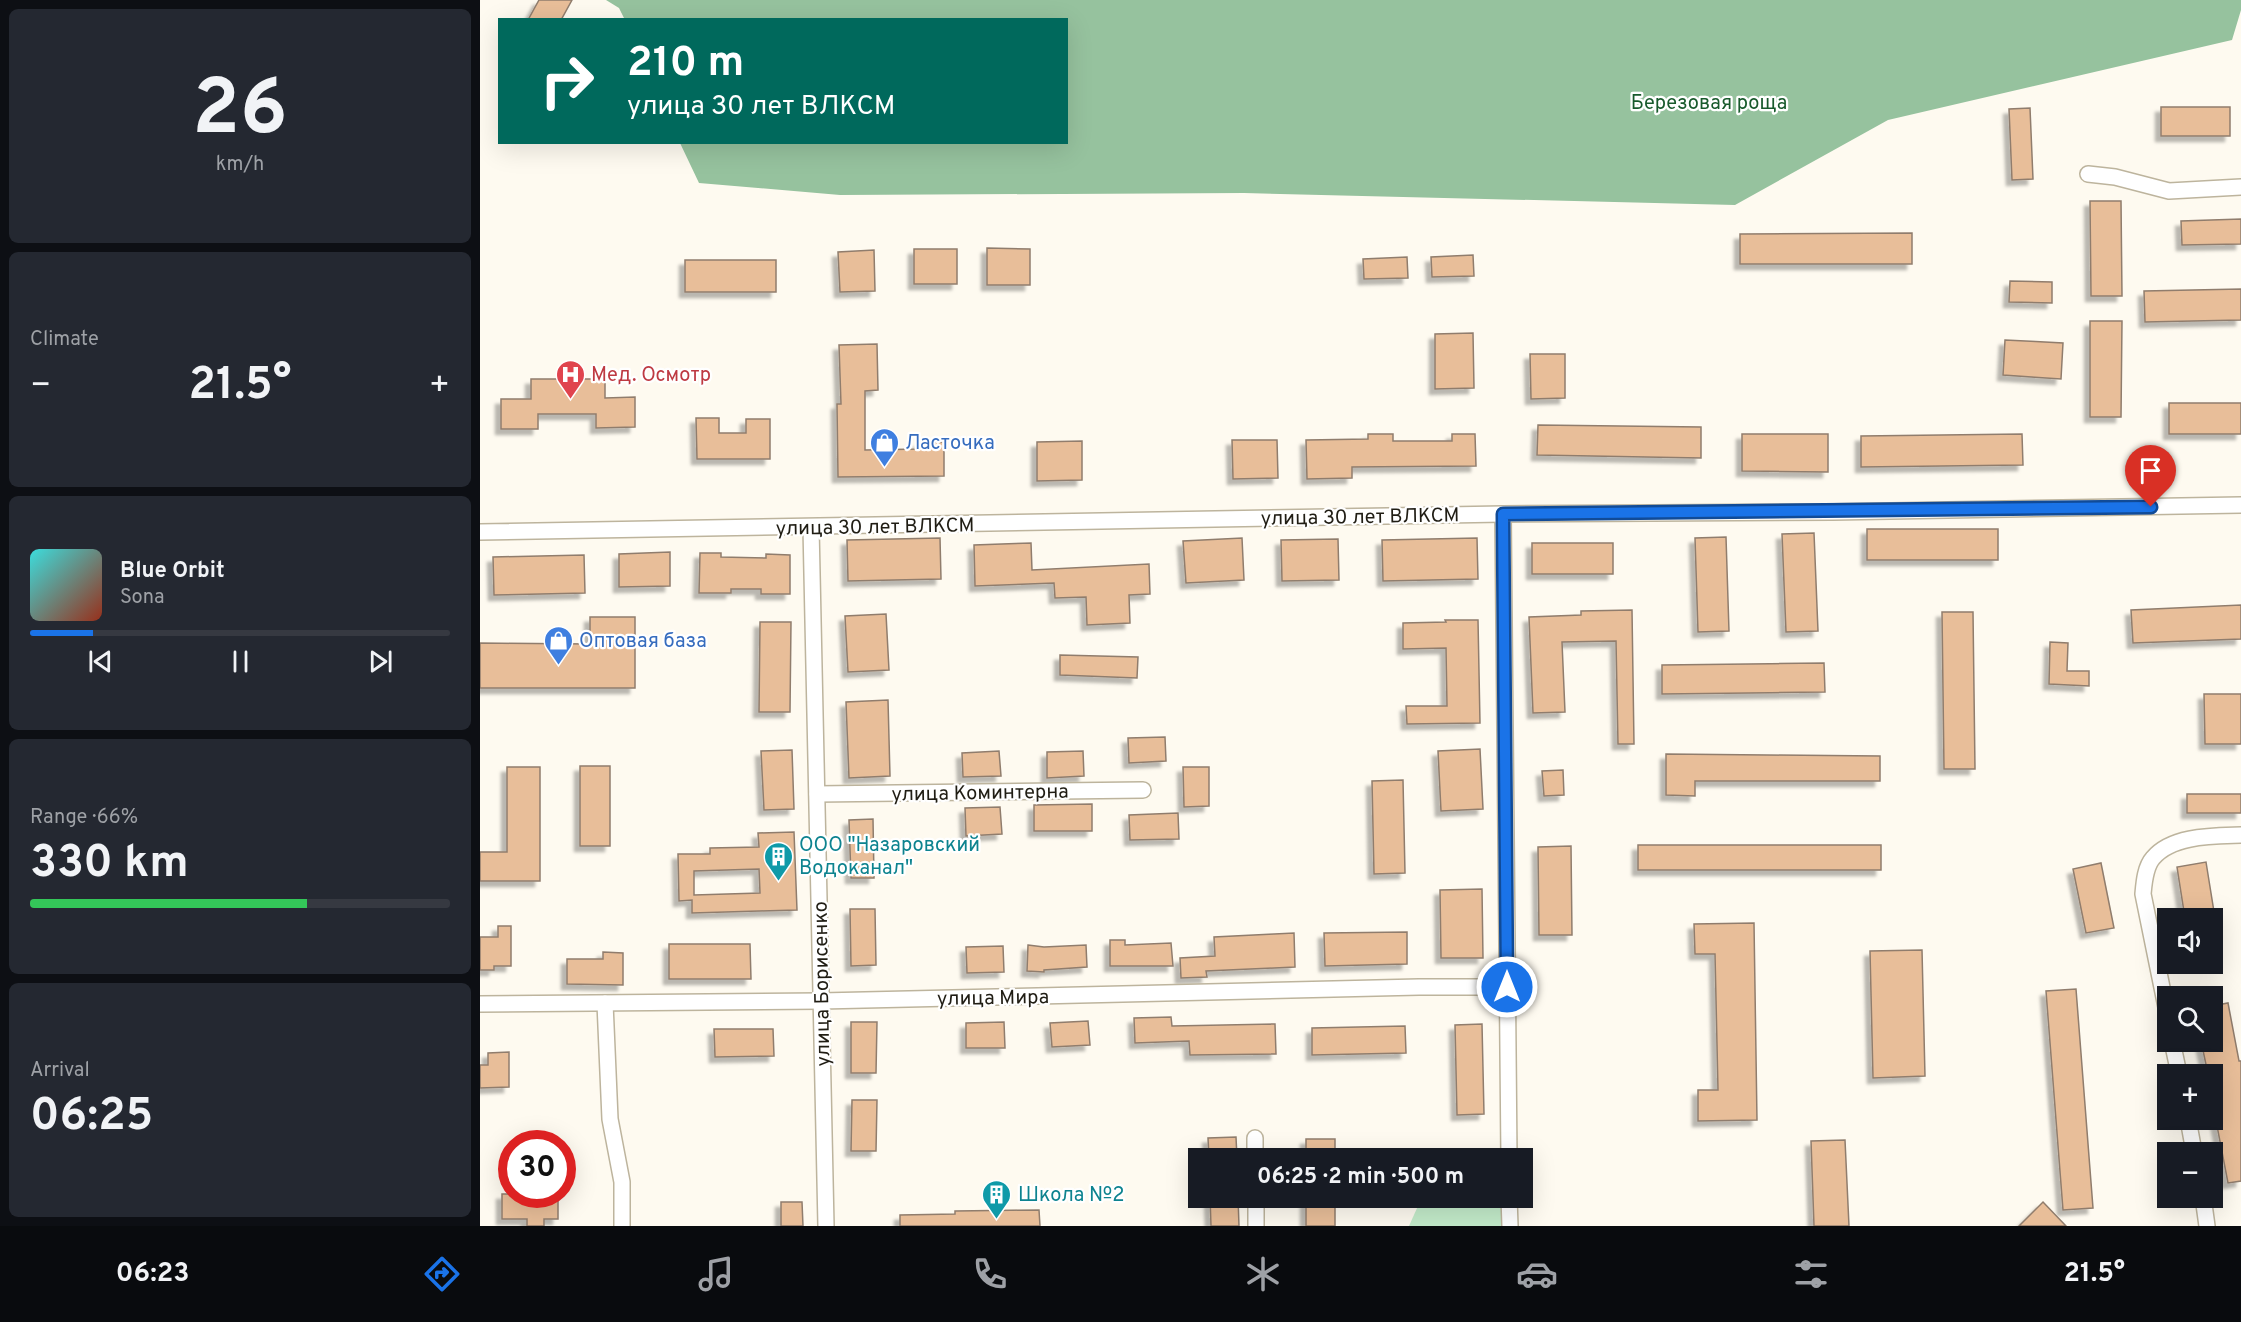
<!DOCTYPE html>
<meta charset="utf-8">
<style>
:root{--surface:#171b24;--page:#242831;--text:#f1f3f6;--muted:#9ea1a6;--line:#363941;--accent:#1a73e8}
body{margin:0;font-family:Overpass,sans-serif;background:var(--page);color:var(--text);height:100vh;display:flex;flex-direction:column;font-size:22px;white-space:nowrap}
*{box-sizing:border-box;margin:0}
p{font-size:20px;color:var(--muted)}
.icon{flex:none;width:33px;height:33px;fill:none;stroke:currentColor;stroke-width:2;stroke-linecap:round;stroke-linejoin:round}
.map{position:relative;flex:1;overflow:hidden}
.drawer{display:flex;flex-direction:column;gap:9px;padding:9px;background:#0d0f14;width:480px}
.drawer>*{flex:none}
.banner{position:absolute;left:18px;top:18px;width:570px;height:126px;border-radius:0px;box-shadow:0 6px 24px #0002;background:#00695c;color:#fff;overflow:hidden}
.buttons{position:absolute;left:1677px;top:908px;display:grid;gap:12px}
.buttons a{display:grid;place-items:center;width:66px;height:66px;border-radius:0px;background:var(--surface);box-shadow:0 6px 24px #0002;font-size:30px}
.speed{position:absolute;left:18px;top:1130px;display:flex;gap:12px;font-size:30px;font-weight:700;text-align:center}
.speed>*{display:grid;place-content:center;width:78px;height:78px;border-radius:50%;background:var(--surface);box-shadow:0 6px 24px #0002;line-height:1}
.speed .limit{border:9px solid #d22;background:#fff;color:#111}
.pin{position:absolute;display:grid;place-items:center;width:51px;height:51px;color:#fff;margin:-62px -26px;border-radius:50% 50% 50% 0;rotate:-45deg;box-shadow:0 0 6px #0007}
.pin .icon{rotate:45deg}
.me{position:absolute;width:66px;margin:-33px;rotate:0deg;stroke-linejoin:round;filter:drop-shadow(0 0 4px #0008)}
.turn{display:flex;align-items:center;gap:21px;height:126px;padding:0 30px;font-size:27px}
.turn .icon{width:78px;height:78px;stroke-width:2.5}
.turn b{display:block;font-size:42px;line-height:51px}
.big{font-size:45px;font-weight:700;line-height:1.1}
.drawer .widget{flex:1;display:flex;flex-direction:column;justify-content:center;gap:9px;min-width:0;padding:0 21px;border-radius:9px;background:var(--page)}
.drawer .dial{align-items:center;gap:0}
.dial b{font-size:78px;line-height:1}
.song{display:flex;align-items:center;gap:18px}
.cover{width:72px;height:72px;border-radius:9px;background:linear-gradient(135deg,hsl(180 70% 55%),hsl(10 70% 35%))}
.played{height:6px;border-radius:3px;background:linear-gradient(90deg,var(--accent) 15%,var(--line) 15%)}
.keys{display:flex;justify-content:space-around;direction:ltr}
.heat{display:flex;justify-content:space-between;align-items:center;font-size:33px;direction:ltr}
.charge{height:9px;border-radius:4px;background:linear-gradient(90deg,#34c759 66%,var(--line) 0)}
.trip{position:absolute;left:708px;top:1148px;width:345px;height:60px;border-radius:0px;background:var(--surface);box-shadow:0 6px 24px #0002;font-weight:700;line-height:60px;text-align:center}
.dock{display:flex;height:96px;justify-content:space-around;align-items:center;background:#090b0e;color:var(--muted)}
.dock .icon{width:42px;height:42px}
.dock .active{color:var(--accent)}
.dock b{font-size:27px;color:var(--text)}
main{display:flex;flex:1;min-height:0}
.map>svg:first-child{display:block}
.green{fill:#c3ebca}
.forest{fill:#96c29e}
.building{fill:#e8be99;stroke:#907d6d;stroke-width:1.5;fill-rule:evenodd;filter:url(#shadow)}
.lines{fill:none;stroke-linecap:round;stroke-linejoin:round}
.minor-casing{stroke:#bdb49d;stroke-width:18}
.minor{stroke:#fff;stroke-width:15}
.route-casing{stroke:#114b97;stroke-width:15}
.route{stroke:#1a73e8;stroke-width:10}
.labels{text-anchor:middle;stroke-width:4.5;stroke-linejoin:round;paint-order:stroke}
.park-label{font-size:20px;fill:#185a2c;stroke:#fff}
.health-label{font-size:20px;fill:#be3a42;stroke:#fff;text-anchor:start}
.shop-label{font-size:20px;fill:#366cbe;stroke:#fff;text-anchor:start}
.street-label{font-size:20px;fill:#201d14;stroke:#fff}
.culture-label{font-size:20px;fill:#0d838f;stroke:#fff;text-anchor:start}
</style>
<main>
<section class="drawer">
<div class="widget dial"><b>26</b><p>km/h</p></div>
<div class="widget"><p>Climate</p>
<div class="heat"><a>−</a><b class="big">21.5°</b><a>+</a></div>
</div>
<div class="widget">
<div class="song"><i class="cover"></i><div><b>Blue Orbit</b><p>Sona</p></div></div>
<div class="played"></div>
<div class="keys"><svg class="icon" aria-label="previous" viewBox="0 0 24 24"><path d="M18 5L8 12l10 7zM5 5v14"/></svg><svg class="icon" aria-label="pause" viewBox="0 0 24 24"><path d="M8 5v14M16 5v14"/></svg><svg class="icon" aria-label="next" viewBox="0 0 24 24"><path d="M6 5l10 7-10 7zM19 5v14"/></svg></div>
</div>
<div class="widget"><p>Range · 66%</p><b class="big">330 km</b><div class="charge"></div></div>
<div class="widget"><p>Arrival</p><b class="big">06:25</b></div>
</section>
<div class="map">
<svg width="1761" height="1226" viewBox="0 0 1761 1226">
<defs>
<filter id="shadow"><feDropShadow dx="-5.5" dy="5.5" stdDeviation="1.5" flood-color="#0004"/></filter>
</defs>
<rect width="100%" height="100%" fill="#fefaf0"/>
<path class="green" d="M942 1197H1023V1226H929Z"/>
<path class="forest" d="M126 0H1761V10L1752 40 1408 120 1255 205 764 193 360 195 219 183 200 143 586 142V20H145L139 8Z"/>
<g class="building">
<path d="M59 0H92L81 20H48Z"/>
<rect x="1681" y="107" width="69" height="29"/>
<path d="M1550 108 1553 179 1532 180 1529 109Z"/>
<path d="M1610 201H1641L1642 296H1611Z"/>
<path d="M1761 219V244L1702 245 1701 221Z"/>
<path d="M1432 233V264H1260V234Z"/>
<path d="M507 248 550 249V285H507Z"/>
<rect x="434" y="249" width="43" height="35"/>
<path d="M394 250 395 291 360 292 358 252Z"/>
<path d="M993 255 994 276 952 277 951 257Z"/>
<path d="M927 257 928 278 884 279 883 259Z"/>
<rect x="205" y="260" width="91" height="32"/>
<path d="M1530 281 1572 282V303L1529 302Z"/>
<path d="M1761 289V320L1665 322 1664 291Z"/>
<path d="M1610 321H1642L1641 417H1610Z"/>
<path d="M993 333 994 388 955 389V334Z"/>
<path d="M1525 340 1583 343 1581 379 1523 375Z"/>
<path d="M397 344 398 390 385 391V450L439 449V442H464V476L358 477 357 404H361L359 345Z"/>
<path d="M1050 354H1085V398L1051 399Z"/>
<path d="M51 379H125V398L155 397V427L116 428V414H58V429H21V399H51Z"/>
<rect x="1689" y="403" width="72" height="31"/>
<path d="M216 418H239V433H266V419H290V459H217Z"/>
<path d="M1058 425 1221 427V458L1057 455Z"/>
<path d="M888 434H913V441H972V434H995L996 466 872 467V478L827 479 826 440 888 439Z"/>
<path d="M1262 434H1348V472L1262 471Z"/>
<path d="M1542 434 1543 465 1381 467V436Z"/>
<path d="M752 440H797L798 478 753 479Z"/>
<path d="M602 441V480L557 481V442Z"/>
<rect x="1387" y="529" width="131" height="31"/>
<path d="M1334 533 1338 631 1306 632 1302 534Z"/>
<path d="M1246 537 1249 631 1218 632 1215 538Z"/>
<path d="M460 538 461 579 368 581 367 540Z"/>
<path d="M762 538 764 580 706 583 703 541Z"/>
<path d="M997 538 998 579 903 581 902 540Z"/>
<path d="M858 539 859 580 802 581 801 540Z"/>
<path d="M551 543 552 570 669 564 670 594 649 595 650 623 607 625 606 597 575 598 574 583 495 586 494 545Z"/>
<rect x="1052" y="543" width="81" height="31"/>
<path d="M190 552V586L139 587V554Z"/>
<path d="M220 553H241V557L286 558V554L310 555V594H281V589H251V593H219Z"/>
<path d="M104 555 105 593 14 595 13 557Z"/>
<path d="M1761 605V639L1653 643 1651 610Z"/>
<path d="M1152 610 1154 744H1138L1136 641 1082 642 1085 712 1053 713 1049 617 1101 615V611Z"/>
<path d="M1462 612H1493L1495 769H1464Z"/>
<path d="M406 614 409 670 368 672 365 616Z"/>
<path d="M110 617H155V688H0V643L110 644Z"/>
<path d="M965 620H998L1000 723 927 724 926 706H967L966 648 923 649V623L966 622Z"/>
<path d="M280 622H311L310 712H279Z"/>
<path d="M1570 642 1588 643 1587 671H1609V686L1569 684Z"/>
<path d="M580 655 658 657 657 678 580 675Z"/>
<path d="M1344 663 1345 692 1182 694V665Z"/>
<path d="M1724 694H1761V744H1725Z"/>
<path d="M408 700 410 776 369 778 366 702Z"/>
<path d="M685 737 686 761 649 763 648 738Z"/>
<path d="M1000 749 1003 809 961 811 958 751Z"/>
<path d="M312 750 314 809 284 810 281 751Z"/>
<path d="M519 751 521 776 483 777 482 753Z"/>
<path d="M603 751 604 776 567 778V752Z"/>
<path d="M1186 754 1400 756V781H1215V796L1186 795Z"/>
<rect x="100" y="766" width="30" height="80"/>
<path d="M27 767H60V881H0V852H27Z"/>
<path d="M703 767H729V806L704 807Z"/>
<path d="M1083 770 1084 795 1064 796 1062 771Z"/>
<path d="M923 780 925 873 894 874 892 781Z"/>
<rect x="1707" y="794" width="54" height="19"/>
<path d="M612 804V831H554V805Z"/>
<path d="M520 807 522 834 486 836 485 808Z"/>
<path d="M698 813 699 839 650 840 649 815Z"/>
<path d="M393 819 394 878H371L369 820Z"/>
<path d="M314 832 317 910 212 913V900L199 901 198 854H230V848L279 847 278 833ZM279 869 280 893 214 895V871Z"/>
<rect x="1158" y="845" width="243" height="25"/>
<path d="M1091 846 1092 935H1059L1058 847Z"/>
<path d="M1726 862 1735 918H1705L1697 867Z"/>
<path d="M1621 863 1634 928 1606 933 1593 869Z"/>
<path d="M1002 889 1003 958H961L960 890Z"/>
<path d="M370 909H395L396 965 371 966Z"/>
<path d="M1274 923 1277 1120 1218 1121V1090H1238L1235 954H1215L1214 924Z"/>
<path d="M18 926H31V966H14V970H0V937H18Z"/>
<path d="M927 932V964L845 966 844 933Z"/>
<path d="M814 933 815 967 726 971 727 977 701 978 700 958 735 956 734 937Z"/>
<path d="M630 940H645V945L691 943 693 966H630Z"/>
<path d="M189 944H270L271 979H189Z"/>
<path d="M548 945 564 947 606 945 607 967 564 970V972L547 971Z"/>
<path d="M523 946 524 972 487 973 486 947Z"/>
<path d="M1442 950 1445 1076 1393 1078 1390 951Z"/>
<path d="M123 952 143 953V985L87 984V959H123Z"/>
<path d="M1596 989 1613 1208 1583 1210 1566 991Z"/>
<path d="M1748 1003 1759 1061H1761V1181L1748 1183 1732 1100V1074H1728L1721 1041H1732V1006Z"/>
<path d="M691 1017 692 1026 795 1024 796 1054 710 1055 709 1041 655 1043 654 1018Z"/>
<path d="M608 1021 610 1045 572 1047 570 1023Z"/>
<path d="M371 1022H397L396 1073H371Z"/>
<path d="M524 1022 525 1048H486V1023Z"/>
<path d="M1002 1024 1004 1114 977 1115 975 1025Z"/>
<path d="M925 1026 926 1053 832 1055V1028Z"/>
<path d="M234 1029H293L294 1056 235 1057Z"/>
<path d="M29 1052V1087L0 1088V1065H8V1053Z"/>
<path d="M372 1100H397L396 1151H371Z"/>
<path d="M756 1137 757 1158H729L728 1138Z"/>
<rect x="826" y="1139" width="29" height="19"/>
<path d="M1365 1140 1369 1226H1334L1331 1141Z"/>
<path d="M22 1194H78V1219H64V1226H47V1219H22Z"/>
<path d="M730 1197H758L759 1226H731Z"/>
<rect x="826" y="1197" width="29" height="29"/>
<path d="M301 1202H322L323 1226H301Z"/>
<path d="M1563 1202 1586 1226H1539Z"/>
<path d="M559 1210 560 1226H420V1215L475 1214V1211Z"/>
</g>
<g class="lines">
<defs>
<g id="minor">
<path d="M1608 174 1635 177 1689 191 1761 187"/>
<path d="M1023 514 1029 1158"/>
<path d="M331 527 346 1226"/>
<path d="M0 532 1023 514 1353 512 1761 505"/>
<path d="M337 794 663 790"/>
<path d="M125 1003 130 1119 142 1182V1226"/>
<path d="M0 1004 341 1001 939 987H1027"/>
<path d="M1688 1017 1663 894C1664 883 1665 867 1673 858 1692 835 1734 836 1761 835"/>
<path d="M1692 1041 1699 1074"/>
<path d="M1708 1119 1714 1152"/>
<path d="M775 1138V1158"/>
<path d="M776 1197V1226"/>
<path d="M1029 1197 1030 1226"/>
<path d="M1723 1197 1727 1226"/>
</g>
</defs>
<use href="#minor" class="minor-casing"/>
<use href="#minor" class="minor"/>
</g>
<g class="lines">
<defs>
<path id="route" d="M1027 987 1023 514 1671 507"/>
</defs>
<use href="#route" class="route-casing"/>
<use href="#route" class="route"/>
</g>
<defs>
<symbol id="hospital-pin" viewBox="-11 -11 22 30"><path d="M0 17L-7.5 6A9.5 9.5 0 1 1 7.5 6Z" fill="#e0444e" stroke="#fff"/><path d="M-5-5h3v3.5h4V-5h3V5h-3V1.5h-4V5h-3Z" fill="#fff"/></symbol>
<symbol id="shop-pin" viewBox="-11 -11 22 30"><path d="M0 17L-7.5 6A9.5 9.5 0 1 1 7.5 6Z" fill="#3f7fe0" stroke="#fff"/><path d="M-5-2.5h2.3a2.7 3.5 0 0 1 5.4 0H5L5.5 6h-11ZM-1.5-2.5h3a1.5 2.3 0 0 0-3 0Z" fill="#fff"/></symbol>
<symbol id="building-pin" viewBox="-11 -11 22 30"><path d="M0 17L-7.5 6A9.5 9.5 0 1 1 7.5 6Z" fill="#0f9aa8" stroke="#fff"/><path d="M-4-6H4V6H1V3H-1V6H-4ZM-2.5-4.3h1.7v1.8h-1.7ZM.8-4.3h1.7v1.8H.8ZM-2.5-1h1.7V.8h-1.7ZM.8-1h1.7V.8H.8Z" fill="#fff"/></symbol>
</defs>
<g fill-rule="evenodd">
<use href="#hospital-pin" x="74" y="358" width="33" height="45"/>
<use href="#shop-pin" x="388" y="426" width="33" height="45"/>
<use href="#shop-pin" x="62" y="624" width="33" height="45"/>
<use href="#building-pin" x="282" y="840" width="33" height="45"/>
<use href="#building-pin" x="500" y="1178" width="33" height="45"/>
</g>
<g class="labels">
<g class="park-label">
<text x="1229" y="109">Березовая роща</text>
</g>
<g class="health-label">
<text x="111" y="381">Мед. Осмотр</text>
</g>
<g class="shop-label">
<text x="425" y="449">Ласточка</text>
<text x="99" y="647">Оптовая база</text>
</g>
<g class="street-label">
<text transform="translate(880 516) rotate(-1)" y="7">улица 30 лет ВЛКСМ</text>
<text transform="translate(395 526) rotate(-1)" y="7">улица 30 лет ВЛКСМ</text>
<text transform="translate(500 792) rotate(-1)" y="7">улица Коминтерна</text>
<text transform="translate(341 984) rotate(-91)" y="7">улица Борисенко</text>
<text transform="translate(513 997) rotate(-1)" y="7">улица Мира</text>
</g>
<g class="culture-label">
<text x="319" y="851">ООО "Назаровский<tspan x="319" dy="23">Водоканал"</tspan></text>
<text x="538" y="1201">Школа №2</text>
</g>
</g>
</svg>
<div class="buttons">
<a><svg class="icon" aria-label="sound" viewBox="0 0 24 24"><path d="M4 9h4l5-4v14l-5-4H4zM17 9q2 3 0 6"/></svg></a>
<a><svg class="icon" aria-label="search" viewBox="0 0 24 24"><circle cx="10" cy="10" r="6"/><path d="M15 15l6 6"/></svg></a>
<a>+</a>
<a>−</a>
</div>
<div class="speed"><div class="limit">30</div></div>
<div class="pin" style="left:1671px;top:507px;background:#d93025"><svg class="icon" aria-label="arrive" viewBox="0 0 24 24"><path d="M6 21V4h12l-3 4 3 4H6"/></svg></div>
<svg class="me" style="left:1027px;top:987px" viewBox="-20 -20 40 40"><circle r="17" fill="#1a73e8" stroke="#fff" stroke-width="3"/><path d="M0-11L8 9 0 5-8 9z" fill="#fff"/></svg>
<div class="trip">06:25 · 2 min · 500 m</div>
<div class="banner">
<div class="turn"><svg class="icon" aria-label="right" viewBox="0 0 24 24"><path d="M7 20v-9h11M14 6l5 5-5 5"/></svg><div><b>210 m</b>улица 30 лет ВЛКСМ</div></div>
</div>
</div>
</main>
<nav class="dock">
<b>06:23</b>
<svg class="icon active" aria-label="directions" viewBox="0 0 24 24"><path d="M12 3l9 9-9 9-9-9zM9 14v-3h6M13 9l2 2-2 2"/></svg>
<svg class="icon" aria-label="music" viewBox="0 0 24 24"><path d="M9 18V5l10-2v13"/><circle cx="6" cy="18" r="3"/><circle cx="16" cy="16" r="3"/></svg>
<svg class="icon" aria-label="phone" viewBox="0 0 24 24"><path d="M5 4h4l2 5-3 2q2 4 5 5l2-3 5 2v4C11 20 4 13 5 4z"/></svg>
<svg class="icon" aria-label="climate" viewBox="0 0 24 24"><path d="M12 3v18M4 7l16 10M4 17L20 7"/></svg>
<svg class="icon" aria-label="car" viewBox="0 0 24 24"><path d="M5 17H2v-5l4-1 3-4h7l3 4 3 1v5h-3M9 17h6M6 11h13"/><circle cx="7" cy="17" r="2"/><circle cx="17" cy="17" r="2"/></svg>
<svg class="icon" aria-label="filters" viewBox="0 0 24 24"><path d="M4 7h16M4 17h16"/><circle cx="9" cy="7" r="2"/><circle cx="15" cy="17" r="2"/></svg>
<b>21.5°</b>
</nav>
